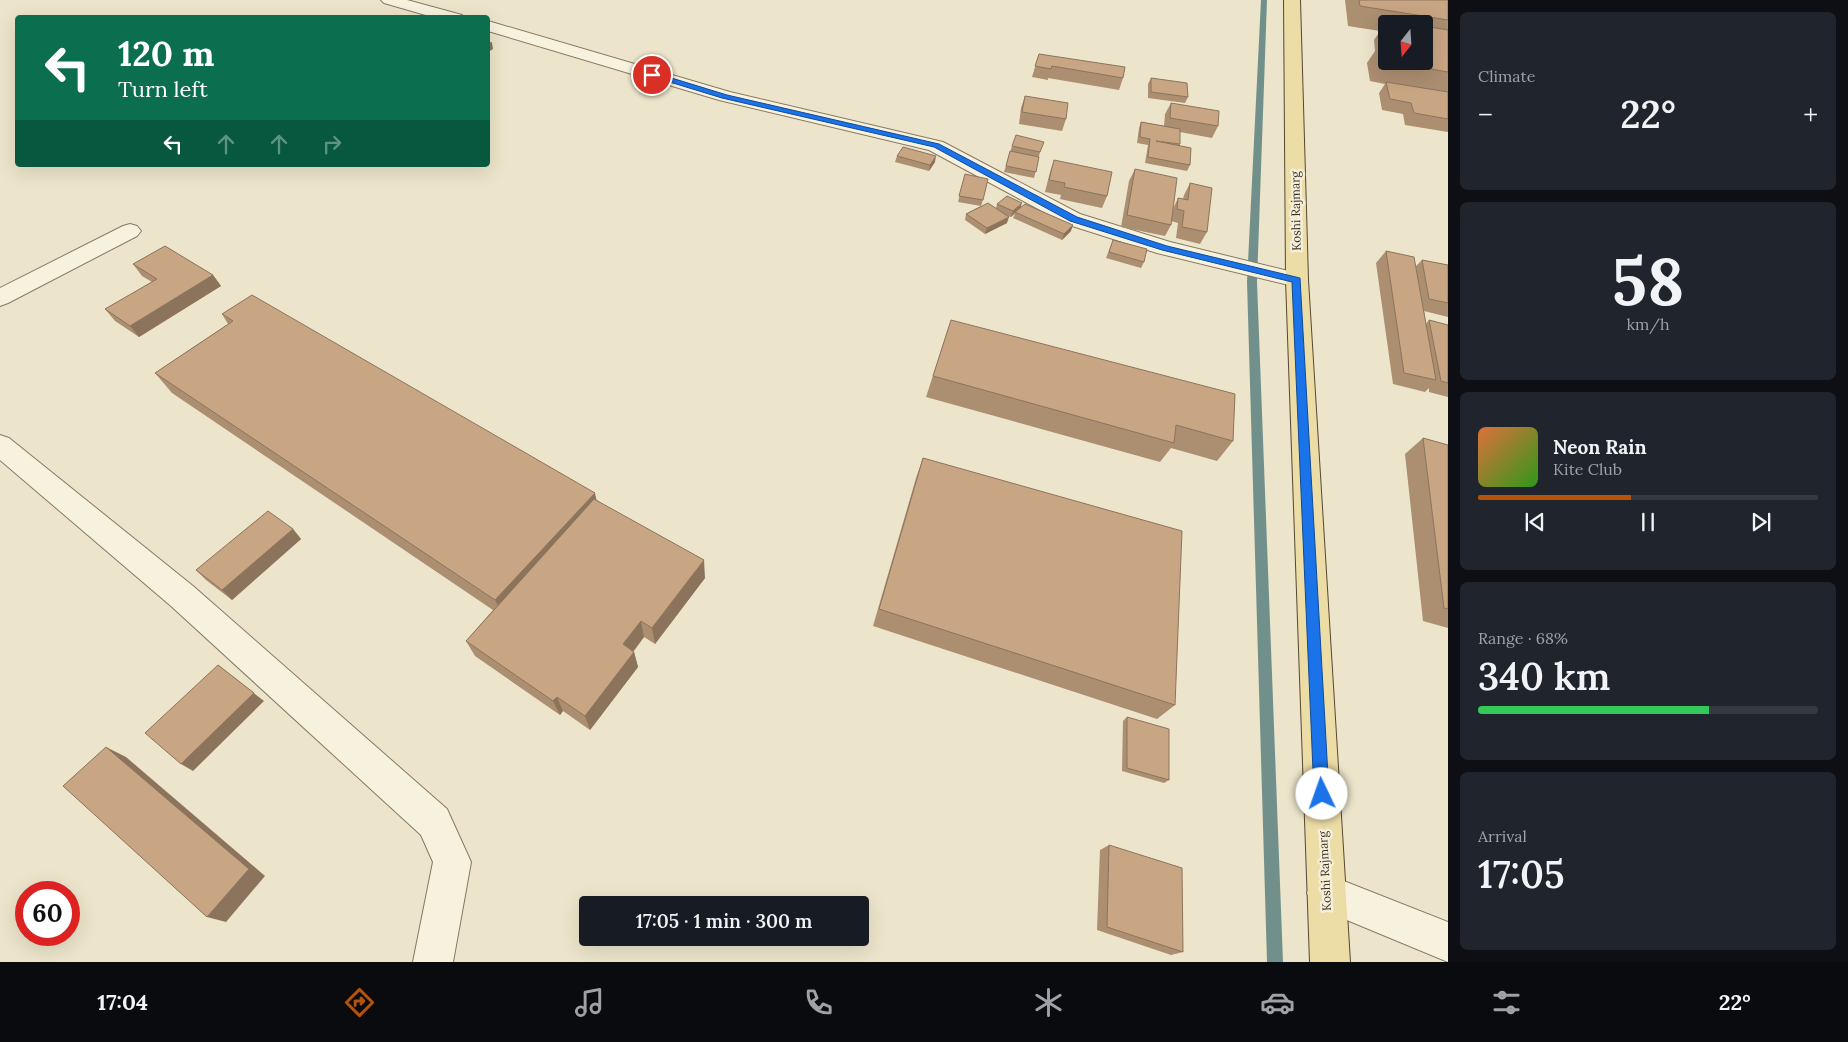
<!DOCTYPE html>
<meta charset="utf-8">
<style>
:root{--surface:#171b24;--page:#20242c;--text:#f1f3f6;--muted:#9ea1a6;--line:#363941;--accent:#b45309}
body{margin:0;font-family:Lora,serif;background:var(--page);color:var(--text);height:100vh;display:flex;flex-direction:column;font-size:19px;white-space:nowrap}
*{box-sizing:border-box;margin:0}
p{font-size:16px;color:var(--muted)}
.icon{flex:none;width:28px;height:28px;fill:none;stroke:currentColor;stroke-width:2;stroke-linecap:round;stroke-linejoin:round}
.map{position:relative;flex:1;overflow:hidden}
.details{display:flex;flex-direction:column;gap:12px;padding:12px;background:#0d0f14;width:400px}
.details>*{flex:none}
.top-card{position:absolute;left:15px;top:15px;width:475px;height:152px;border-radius:5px;box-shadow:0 5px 20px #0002;background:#0b6e4f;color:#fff;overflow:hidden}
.needle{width:32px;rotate:197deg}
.fabs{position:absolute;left:1378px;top:15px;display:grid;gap:10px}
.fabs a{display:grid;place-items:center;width:55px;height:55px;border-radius:5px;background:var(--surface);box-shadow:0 5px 20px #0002;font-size:25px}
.speed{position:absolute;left:15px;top:881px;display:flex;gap:10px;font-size:25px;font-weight:700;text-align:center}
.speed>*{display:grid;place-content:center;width:65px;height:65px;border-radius:50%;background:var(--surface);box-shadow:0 5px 20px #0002;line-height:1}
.speed .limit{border:8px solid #d22;background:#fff;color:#111}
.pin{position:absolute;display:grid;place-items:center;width:42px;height:42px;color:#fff;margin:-21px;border:2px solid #fff;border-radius:50%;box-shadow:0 1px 5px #0007}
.me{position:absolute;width:55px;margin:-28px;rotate:357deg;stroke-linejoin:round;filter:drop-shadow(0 0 4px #0008)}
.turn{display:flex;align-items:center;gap:18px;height:105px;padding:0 20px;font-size:22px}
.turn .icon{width:65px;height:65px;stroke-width:2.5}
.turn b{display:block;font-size:35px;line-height:42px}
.lanes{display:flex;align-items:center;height:48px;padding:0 20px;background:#0003;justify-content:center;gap:25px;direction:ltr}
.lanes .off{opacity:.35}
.big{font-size:38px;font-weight:600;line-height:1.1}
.details .tile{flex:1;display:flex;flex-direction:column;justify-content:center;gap:8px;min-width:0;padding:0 18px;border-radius:8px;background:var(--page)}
.details .dial{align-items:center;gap:0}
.dial b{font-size:65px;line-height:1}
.song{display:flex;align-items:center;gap:15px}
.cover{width:60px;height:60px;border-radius:8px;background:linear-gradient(135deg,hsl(20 70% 55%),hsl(110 70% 35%))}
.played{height:5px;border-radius:2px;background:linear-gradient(90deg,var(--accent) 45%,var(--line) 45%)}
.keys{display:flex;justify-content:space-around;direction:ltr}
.heat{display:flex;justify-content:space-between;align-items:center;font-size:28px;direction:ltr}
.charge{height:8px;border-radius:4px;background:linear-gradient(90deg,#34c759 68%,var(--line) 0)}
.trip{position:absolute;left:579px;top:896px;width:290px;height:50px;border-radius:5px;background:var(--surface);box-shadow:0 5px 20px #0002;font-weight:600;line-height:50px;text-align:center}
.menu{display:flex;height:80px;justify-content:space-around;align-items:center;background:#090b0e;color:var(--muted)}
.menu .icon{width:35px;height:35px}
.menu .active{color:var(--accent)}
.menu b{font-size:22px;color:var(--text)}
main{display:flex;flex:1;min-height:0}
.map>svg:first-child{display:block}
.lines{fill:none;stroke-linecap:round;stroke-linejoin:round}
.stream{fill:#72908b;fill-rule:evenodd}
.minor-casing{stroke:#887960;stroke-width:2}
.major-casing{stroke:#574733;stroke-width:2}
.minor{fill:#f7f2de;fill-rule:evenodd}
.major{fill:#ecdca6;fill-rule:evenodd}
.wall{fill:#ac8e71;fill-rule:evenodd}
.shaded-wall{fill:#8c745c}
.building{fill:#c8a583;stroke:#8c745c}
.route{fill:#1a73e8;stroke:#114b97}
.labels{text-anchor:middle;stroke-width:5;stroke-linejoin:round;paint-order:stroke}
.street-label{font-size:12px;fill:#3a3022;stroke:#f4efda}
</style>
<main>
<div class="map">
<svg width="1448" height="962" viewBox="0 0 1448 962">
<rect width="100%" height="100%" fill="#ece5cb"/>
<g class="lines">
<path class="stream" d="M1261 0H1267L1257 282 1283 962H1267L1247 282Z"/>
<defs>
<g id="minor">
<path d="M381 0H407L462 15 464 18H436L384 3Z"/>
<path d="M488 21 730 92 943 142 1080 214 1170 242 1305 275 1308 280 1305 285 1297 287 1157 253 1066 224 929 150 719 100 488 31Z"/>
<path d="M130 224 137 226 141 231 137 236 8 303 0 306V288L123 226Z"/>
<path d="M0 435 9 438 193 586 447 809 471 862 453 962H413L433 862 421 835 171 606 0 460Z"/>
<path d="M1326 874 1448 922V962L1313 906 1307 893 1313 880Z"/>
</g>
<path id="major" d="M1284 0H1300L1308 280 1350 962H1310L1286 280Z"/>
</defs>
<use href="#minor" class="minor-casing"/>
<use href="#major" class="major-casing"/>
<use href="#minor" class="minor"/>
<use href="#major" class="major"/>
</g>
<g class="wall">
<path d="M1345 0H1448V132L1405 125 1403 114 1382 110 1379 93 1385 84 1370 81 1367 63 1375 51 1374 40 1380 31 1348 26ZM1386 24H1424V61H1386Z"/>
<path d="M1039 54 1123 78 1119 90 1048 78V80L1032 77Z"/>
<path d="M1151 78 1188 97 1185 103 1148 98V84Z"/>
<path d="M1025 96 1066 119 1062 131 1019 124 1021 108Z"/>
<path d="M1171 103 1218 126 1212 138 1180 132V146L1190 165 1187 171 1145 163 1148 145 1137 143 1139 128 1141 122 1164 126 1165 114Z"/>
<path d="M1012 146 1040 152 1034 178 1004 172Z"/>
<path d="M897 156 935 162 929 171 895 162Z"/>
<path d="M1054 160 1107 196 1102 208 1060 199 1061 195 1045 192 1050 172Z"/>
<path d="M1135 169 1173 209 1178 198 1183 199 1184 195 1190 183 1207 232 1200 244 1176 238 1178 223 1171 221V225L1165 236 1121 227 1129 181Z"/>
<path d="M965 174 983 200 981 206 996 208 997 204 1021 207 1071 231 1062 240 1013 218 1015 214 1011 217 1007 216V223L985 234 965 220 966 214 981 206 958 202Z"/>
<path d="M1113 240 1144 262 1141 268 1106 258Z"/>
<path d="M1386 251 1415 267 1422 260 1448 265V317L1424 311 1426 324 1429 320 1448 325V397L1429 392V388L1425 392 1393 384 1376 263Z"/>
<path d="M133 264 213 275 221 286 139 337 115 321 105 309 152 282 142 276Z"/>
<path d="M222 314 597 500 705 578 655 644 644 637 634 651V652L638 667 590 730 563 711 560 715 475 656 466 641 493 610 172 393 155 373 228 324Z"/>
<path d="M951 320 1233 441 1217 461 1171 448 1160 462 926 397Z"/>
<path d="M1423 438 1448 445V628L1423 621 1405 454Z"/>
<path d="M923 458 1175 705 1157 719 873 626 916 478Z"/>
<path d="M293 529 301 539 232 600 206 580 196 570Z"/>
<path d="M1127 717 1169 780 1164 783 1122 771 1123 721Z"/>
<path d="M1109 845 1183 952 1171 955 1097 930 1100 850Z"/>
</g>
<g class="shaded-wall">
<path d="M492 43 493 49 488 52V45Z"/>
<path d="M936 156 935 162 929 171 930 165Z"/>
<path d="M1022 203 1020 209 1015 212 1011 217 1013 211Z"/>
<path d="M1009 217 1007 223 985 234 987 228Z"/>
<path d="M1073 225 1071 231 1062 240 1064 234Z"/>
<path d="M213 275 221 286 139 337 130 326Z"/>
<path d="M595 493 599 512 503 617 495 600Z"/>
<path d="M293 529 301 539 232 600 222 590Z"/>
<path d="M704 560 705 578 655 644 652 628Z"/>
<path d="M641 621 644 637 627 659 623 644Z"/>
<path d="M634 652 638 667 590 730 585 716Z"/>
<path d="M218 665 264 701 193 771 181 764Z"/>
<path d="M557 697 563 711 560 715 553 701Z"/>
<path d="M106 747 126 757 265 876 226 922 207 917Z"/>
</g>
<g class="building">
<path d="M1359 0H1448V20L1360 6Z"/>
<path d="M1386 20 1409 24H1387Z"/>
<path d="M1424 26 1448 30V72L1387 61H1424Z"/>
<path d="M488 42 492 43 488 45Z"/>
<path d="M1380 43 1386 44V61H1383Z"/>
<path d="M1039 54 1125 67 1123 78 1052 66 1051 69 1035 66Z"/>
<path d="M1151 78 1187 83 1188 97 1151 92Z"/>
<path d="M1386 82 1448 92V119L1414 113 1411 103 1390 99Z"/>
<path d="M1025 96 1068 103 1066 119 1022 112Z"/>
<path d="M1171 103 1219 111 1218 126 1170 118Z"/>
<path d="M1141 122 1180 129V144L1156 141 1191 148 1190 165 1148 157 1150 139 1140 137Z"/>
<path d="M1016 135 1044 142 1040 152 1012 146Z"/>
<path d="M903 147 936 156 930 165 897 156Z"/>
<path d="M1010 151 1039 157 1036 172 1006 166Z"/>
<path d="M1054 160 1112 172 1107 196 1064 187 1065 183 1049 180Z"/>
<path d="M1135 169 1177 178 1171 225 1127 215Z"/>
<path d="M965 174 988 179 983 200 959 196Z"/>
<path d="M1190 183 1212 188 1207 232 1182 227 1184 211 1177 209 1178 198 1188 200Z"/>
<path d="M1007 196 1022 203 1013 211 997 204Z"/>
<path d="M988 203 1009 217 987 228 966 214Z"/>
<path d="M1025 204 1073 225 1064 234 1015 212Z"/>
<path d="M1113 240 1147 249 1144 262 1109 252Z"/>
<path d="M165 246 213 275 130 326 105 309 157 279 133 264Z"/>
<path d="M1386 251 1414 257 1436 380 1404 373Z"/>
<path d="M1422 260 1448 265V303L1429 299Z"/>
<path d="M252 295 595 493 495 600 155 373 233 321 222 314Z"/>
<path d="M951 320 1235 394 1233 441 1176 425 1174 443 933 376Z"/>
<path d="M1429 320 1448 325V383L1441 381Z"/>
<path d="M1423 438 1448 445V609L1444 608Z"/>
<path d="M923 458 1182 531 1175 705 879 609Z"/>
<path d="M594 499 704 560 652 628 641 621 623 644 634 652 585 716 557 697 553 701 466 641Z"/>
<path d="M268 511 293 529 222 590 196 570Z"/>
<path d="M218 665 254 693 181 764 145 733Z"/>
<path d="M1127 717 1169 729V780L1127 768Z"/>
<path d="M106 747 249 869 207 917 63 786Z"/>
<path d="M1109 845 1182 868 1183 952 1107 927Z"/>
</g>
<path class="route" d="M652 72 727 95 939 144 1077 217 1167 246 1300 278 1329 794 1327 800 1322 802 1316 800 1314 794 1292 282 1162 250 1070 221 934 147 722 98 650 76V73Z"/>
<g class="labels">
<g class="street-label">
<text transform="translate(1296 211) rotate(-91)" y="4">Koshi Rajmarg</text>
<text transform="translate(1325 871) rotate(-93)" y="4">Koshi Rajmarg</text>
</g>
</g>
</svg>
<div class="fabs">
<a><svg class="needle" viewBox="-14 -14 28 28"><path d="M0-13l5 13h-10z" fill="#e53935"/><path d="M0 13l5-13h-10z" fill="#9ea1a6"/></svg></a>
</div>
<div class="speed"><div class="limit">60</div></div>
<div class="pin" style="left:652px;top:75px;background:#d93025"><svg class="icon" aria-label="arrive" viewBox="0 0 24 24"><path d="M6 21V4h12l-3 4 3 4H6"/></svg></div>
<svg class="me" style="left:1322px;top:794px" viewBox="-20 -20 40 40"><circle r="19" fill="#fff"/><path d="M0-13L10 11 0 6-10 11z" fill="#1a73e8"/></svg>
<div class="trip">17:05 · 1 min · 300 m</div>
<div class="top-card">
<div class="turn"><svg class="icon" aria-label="left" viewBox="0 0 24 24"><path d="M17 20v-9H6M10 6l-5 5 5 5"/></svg><div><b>120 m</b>Turn left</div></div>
<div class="lanes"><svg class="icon" aria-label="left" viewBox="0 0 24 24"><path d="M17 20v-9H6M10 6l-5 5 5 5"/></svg><svg class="icon off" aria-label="ahead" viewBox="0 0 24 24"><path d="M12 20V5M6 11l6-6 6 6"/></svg><svg class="icon off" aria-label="ahead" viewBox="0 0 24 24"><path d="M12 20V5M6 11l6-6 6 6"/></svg><svg class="icon off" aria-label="right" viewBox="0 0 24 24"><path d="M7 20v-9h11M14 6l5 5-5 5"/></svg></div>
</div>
</div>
<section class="details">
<div class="tile"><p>Climate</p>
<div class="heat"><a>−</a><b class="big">22°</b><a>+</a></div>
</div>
<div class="tile dial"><b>58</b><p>km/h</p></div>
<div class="tile">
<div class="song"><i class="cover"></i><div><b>Neon Rain</b><p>Kite Club</p></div></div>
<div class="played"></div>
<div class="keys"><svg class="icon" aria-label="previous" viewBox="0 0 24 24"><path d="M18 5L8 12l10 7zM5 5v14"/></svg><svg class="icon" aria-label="pause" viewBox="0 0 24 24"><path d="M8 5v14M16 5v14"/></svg><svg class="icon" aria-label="next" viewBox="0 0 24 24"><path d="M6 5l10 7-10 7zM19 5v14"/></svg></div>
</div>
<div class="tile"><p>Range · 68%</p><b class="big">340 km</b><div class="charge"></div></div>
<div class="tile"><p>Arrival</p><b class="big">17:05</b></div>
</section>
</main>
<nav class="menu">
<b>17:04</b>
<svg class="icon active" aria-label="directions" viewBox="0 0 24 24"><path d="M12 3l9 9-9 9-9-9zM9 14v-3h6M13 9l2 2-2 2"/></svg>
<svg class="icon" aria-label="music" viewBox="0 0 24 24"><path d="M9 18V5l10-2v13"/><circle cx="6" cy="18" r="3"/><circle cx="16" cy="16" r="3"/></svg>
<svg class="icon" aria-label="phone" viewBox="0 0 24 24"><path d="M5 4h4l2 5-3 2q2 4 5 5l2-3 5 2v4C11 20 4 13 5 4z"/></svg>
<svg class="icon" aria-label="climate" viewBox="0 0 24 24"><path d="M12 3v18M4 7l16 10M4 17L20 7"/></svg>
<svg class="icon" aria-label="car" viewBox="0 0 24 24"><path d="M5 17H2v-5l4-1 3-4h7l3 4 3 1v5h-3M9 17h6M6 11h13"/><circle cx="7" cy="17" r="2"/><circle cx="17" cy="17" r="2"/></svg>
<svg class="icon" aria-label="filters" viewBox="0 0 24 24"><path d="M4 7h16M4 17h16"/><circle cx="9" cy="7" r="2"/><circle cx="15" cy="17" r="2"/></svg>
<b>22°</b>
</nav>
